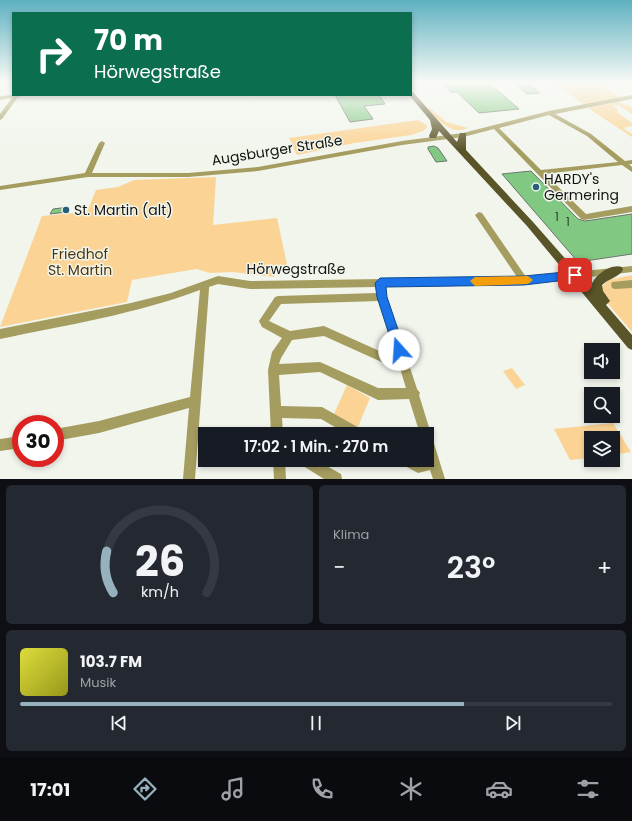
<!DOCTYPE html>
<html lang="de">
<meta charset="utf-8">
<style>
:root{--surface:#171b24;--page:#242831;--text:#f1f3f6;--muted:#9ea1a6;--line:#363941;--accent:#96b0be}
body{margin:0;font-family:Poppins,sans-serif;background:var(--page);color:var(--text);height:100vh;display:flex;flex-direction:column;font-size:15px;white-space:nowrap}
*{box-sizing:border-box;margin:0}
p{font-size:13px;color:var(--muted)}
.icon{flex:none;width:22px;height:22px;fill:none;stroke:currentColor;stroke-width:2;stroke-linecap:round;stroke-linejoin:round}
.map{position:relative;height:479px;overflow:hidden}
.panel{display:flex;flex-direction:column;gap:6px;padding:6px;background:#0d0f14;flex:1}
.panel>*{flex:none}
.hud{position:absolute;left:12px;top:12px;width:400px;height:84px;border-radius:0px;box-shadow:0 2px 6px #0003;background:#0b6e4f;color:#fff;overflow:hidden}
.fabs{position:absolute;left:584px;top:343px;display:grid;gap:8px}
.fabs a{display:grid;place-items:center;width:36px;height:36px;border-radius:0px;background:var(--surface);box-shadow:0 2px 6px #0003;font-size:20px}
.speed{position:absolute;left:12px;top:415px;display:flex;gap:8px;font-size:20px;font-weight:700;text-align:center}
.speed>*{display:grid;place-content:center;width:52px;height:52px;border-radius:50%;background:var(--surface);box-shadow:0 2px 6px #0003;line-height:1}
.speed .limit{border:6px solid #d22;background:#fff;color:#111}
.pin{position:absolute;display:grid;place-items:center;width:34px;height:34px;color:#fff;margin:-17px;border-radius:8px;box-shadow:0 2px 6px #0006}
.me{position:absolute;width:44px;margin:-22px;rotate:341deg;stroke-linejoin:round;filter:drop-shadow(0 0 3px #0008)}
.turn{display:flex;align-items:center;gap:14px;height:84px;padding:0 16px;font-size:18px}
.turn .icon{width:52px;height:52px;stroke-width:2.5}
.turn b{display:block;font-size:28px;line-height:34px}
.big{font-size:30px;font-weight:600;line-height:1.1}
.panel .tile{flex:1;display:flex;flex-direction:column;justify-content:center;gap:6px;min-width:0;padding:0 14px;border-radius:6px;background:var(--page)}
.panel .dial{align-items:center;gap:0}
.dial svg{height:104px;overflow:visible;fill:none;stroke:var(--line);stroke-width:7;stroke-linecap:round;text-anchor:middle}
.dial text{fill:var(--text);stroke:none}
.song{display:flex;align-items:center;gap:12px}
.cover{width:48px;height:48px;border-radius:6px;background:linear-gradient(135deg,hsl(60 70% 55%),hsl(60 70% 35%))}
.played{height:4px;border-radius:2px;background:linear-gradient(90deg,var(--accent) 75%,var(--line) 75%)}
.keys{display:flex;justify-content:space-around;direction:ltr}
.heat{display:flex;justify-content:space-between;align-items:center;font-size:22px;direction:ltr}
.panel .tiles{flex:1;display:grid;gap:6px;grid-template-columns:1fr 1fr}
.tile:last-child{grid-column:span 2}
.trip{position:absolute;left:198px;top:427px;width:236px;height:40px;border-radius:0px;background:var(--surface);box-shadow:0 2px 6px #0003;font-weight:600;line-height:40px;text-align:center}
.dock{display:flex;height:64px;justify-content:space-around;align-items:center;background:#090b0e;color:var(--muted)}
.dock .icon{width:28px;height:28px}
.dock .active{color:var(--accent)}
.dock b{font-size:18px;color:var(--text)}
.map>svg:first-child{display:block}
.green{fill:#fbd495}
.building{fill:#81c983;stroke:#6e746e}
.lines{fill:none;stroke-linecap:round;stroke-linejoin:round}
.minor{fill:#a59c5f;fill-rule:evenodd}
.major{fill:#5a5429;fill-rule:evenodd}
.route{fill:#1a73e8;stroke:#114b97}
.slow{fill:#f59e0b}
.poi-dot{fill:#275e79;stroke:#f1f5ec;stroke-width:1.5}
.labels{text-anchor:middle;stroke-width:3;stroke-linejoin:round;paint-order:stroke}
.number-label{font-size:12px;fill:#2e412e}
.street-label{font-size:14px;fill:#131411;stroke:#f1f5ec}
.poi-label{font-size:14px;fill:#131411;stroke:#f1f5ec;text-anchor:start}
.park-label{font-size:14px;fill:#4a350d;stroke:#f1f5ec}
</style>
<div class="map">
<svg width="632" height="479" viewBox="0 0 632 479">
<rect width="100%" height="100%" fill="#f1f5ec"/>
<g class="green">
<path d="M554 83H597L622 98 585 105Z"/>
<path d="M618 102 632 107V114L618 105 613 106 618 110 617 112 632 123V126L623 128 632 134V137L588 108Z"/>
<path d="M428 109H431L446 122 468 128C450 136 440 121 428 109Z"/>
<path d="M418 120 427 125V127L423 131 411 135 354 143 297 155 289 138Z"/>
<path d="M216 177 213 225 277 218 288 269 283 271H274V277L232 272 210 273 196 269 132 280 127 302 0 327 42 216 87 212 96 190 118 187 134 180Z"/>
<path d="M632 275V332L603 298 600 289 608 280Z"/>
<path d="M512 368 525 385 516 389 503 371Z"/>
<path d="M347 385 370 398 358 427 334 414Z"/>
<path d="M613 423 631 452 613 455V438H591V458L570 460 554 429Z"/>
</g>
<g class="building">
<path d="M446 83H489L519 109 479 113 457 92H451L444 85H448Z"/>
<path d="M514 83H528L540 93 527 94Z"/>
<path d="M335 95H379L385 104 364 106 373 119 350 122Z"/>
<path d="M434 146 438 148 447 161 436 162 428 149V147Z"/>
<path d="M531 171 578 219 585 221 632 214V254L578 262 502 174Z"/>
<path d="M69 207 67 212 50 214 53 209Z"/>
</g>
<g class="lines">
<g class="minor">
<path d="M13 95H28L18 97 2 119 0 120V114L12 98 0 100V96Z"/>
<path d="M632 95V99L555 114 591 134 625 161 632 160V164H629L632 167V172L622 165 545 174 586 214 632 206V212L584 220 581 219 494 129 463 137 402 145 258 171 188 177H88L0 190V186L85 173 99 143 102 141 105 143 92 173H188L258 167 402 141 463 133 549 111ZM549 115 587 136 618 162 541 170 499 128Z"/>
<path d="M479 212 482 213 526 277 632 266V272L524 285 385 287 387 297 417 389 420 393 419 395 445 479H433L430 470 418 473 401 464 399 460H427V434H420L409 399 378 400 320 372 279 375 281 406 322 407 363 430 365 434H347L321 419 282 418 283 434H271L268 370 272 352 282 338 262 327 259 321 275 297 278 296 377 293 376 287 250 289 218 284 209 287V289L195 479H183L189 408 99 433 55 441V429L99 421 190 397 200 290C136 314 67 325 0 339V329L131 303 171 293 218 276 250 281 517 277 475 215ZM379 301 395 354H386L324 326 290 331 269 321 281 304ZM324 336 386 364 399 365 406 388H378L320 362 279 364 281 358 292 340Z"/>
<path d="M632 280V288L615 289 612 288 611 285 612 282Z"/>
<path d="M21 436V448L0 451V439Z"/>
<path d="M273 460H285L286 479H274Z"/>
<path d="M298 460H316L341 474 342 479H324L300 464Z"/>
</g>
<path class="major" d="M411 91 413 92 457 142 460 133H466V150L533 222 591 288C592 276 611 263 622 267L623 270C619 277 608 279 602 285L603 291 610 301 606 305 632 335V350L628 348 527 226 439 131 436 138H430L429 136 432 129 430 120 409 95H411Z"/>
</g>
<linearGradient id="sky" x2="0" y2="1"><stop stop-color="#5eb1c0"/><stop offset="0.55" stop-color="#f9faf6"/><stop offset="1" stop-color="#f9faf6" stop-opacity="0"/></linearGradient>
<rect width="632" height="150" fill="url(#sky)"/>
<path class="route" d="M575 271 580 275 575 279 524 285 386 287 387 297 405 350 404 354 399 356 395 354 394 350 377 297 375 283 380 278 524 276Z"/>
<path class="slow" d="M528 276 533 280 528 284 475 286 470 281 475 277Z"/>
<g class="poi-dot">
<circle cx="536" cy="187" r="4"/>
<circle cx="66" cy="210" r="4"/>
</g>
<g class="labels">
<g class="number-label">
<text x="557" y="221">1</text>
<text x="568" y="226">1</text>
</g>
<g class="street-label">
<text transform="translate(277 150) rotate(-9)" y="5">Augsburger Straße</text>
<text x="296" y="274">Hörwegstraße</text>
</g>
<g class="poi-label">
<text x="544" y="184">HARDY's<tspan x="544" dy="16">Germering</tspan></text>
<text x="74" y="215">St. Martin (alt)</text>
</g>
<g class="park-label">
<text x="80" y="259">Friedhof<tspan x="80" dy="16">St. Martin</tspan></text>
</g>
</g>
</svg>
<div class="fabs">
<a><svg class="icon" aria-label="sound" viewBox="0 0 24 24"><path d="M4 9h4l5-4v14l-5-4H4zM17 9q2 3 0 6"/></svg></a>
<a><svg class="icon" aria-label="search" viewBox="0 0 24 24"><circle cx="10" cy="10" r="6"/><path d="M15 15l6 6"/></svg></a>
<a><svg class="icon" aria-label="layers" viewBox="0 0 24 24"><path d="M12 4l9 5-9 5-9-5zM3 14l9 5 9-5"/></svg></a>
</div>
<div class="speed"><div class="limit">30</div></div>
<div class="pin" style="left:575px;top:275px;background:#d93025"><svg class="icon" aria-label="arrive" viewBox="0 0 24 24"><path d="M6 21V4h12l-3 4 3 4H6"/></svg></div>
<svg class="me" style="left:399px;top:350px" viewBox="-20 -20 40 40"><circle r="19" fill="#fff"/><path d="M0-13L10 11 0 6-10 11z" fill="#1a73e8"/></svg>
<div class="trip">17:02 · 1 Min. · 270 m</div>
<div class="hud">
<div class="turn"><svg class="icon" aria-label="right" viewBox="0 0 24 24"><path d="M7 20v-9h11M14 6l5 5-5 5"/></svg><div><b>70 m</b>Hörwegstraße</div></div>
</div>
</div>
<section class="panel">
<div class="tiles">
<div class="tile dial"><svg viewBox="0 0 100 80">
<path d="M14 69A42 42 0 1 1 86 69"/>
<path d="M14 69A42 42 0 0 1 9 37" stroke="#96b0be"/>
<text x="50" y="56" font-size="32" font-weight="700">26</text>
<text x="50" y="72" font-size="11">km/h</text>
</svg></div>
<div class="tile"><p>Klima</p>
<div class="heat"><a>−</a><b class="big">23°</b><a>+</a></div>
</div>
<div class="tile">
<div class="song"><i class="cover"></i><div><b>103.7 FM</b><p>Musik</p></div></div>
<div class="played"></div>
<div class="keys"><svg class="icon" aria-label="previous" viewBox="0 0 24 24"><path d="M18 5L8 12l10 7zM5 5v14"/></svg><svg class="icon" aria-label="pause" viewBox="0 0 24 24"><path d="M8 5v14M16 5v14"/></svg><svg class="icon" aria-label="next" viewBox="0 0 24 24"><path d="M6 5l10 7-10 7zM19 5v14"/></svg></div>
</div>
</div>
</section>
<nav class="dock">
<b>17:01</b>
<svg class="icon active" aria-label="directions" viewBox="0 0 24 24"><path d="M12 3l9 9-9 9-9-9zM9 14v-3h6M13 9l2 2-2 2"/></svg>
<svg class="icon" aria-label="music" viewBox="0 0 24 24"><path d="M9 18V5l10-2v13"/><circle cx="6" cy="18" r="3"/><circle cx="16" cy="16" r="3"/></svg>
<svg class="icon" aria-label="phone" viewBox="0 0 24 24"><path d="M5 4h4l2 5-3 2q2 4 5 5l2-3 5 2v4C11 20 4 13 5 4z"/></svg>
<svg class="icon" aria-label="climate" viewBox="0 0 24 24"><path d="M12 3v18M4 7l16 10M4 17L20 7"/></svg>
<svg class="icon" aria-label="car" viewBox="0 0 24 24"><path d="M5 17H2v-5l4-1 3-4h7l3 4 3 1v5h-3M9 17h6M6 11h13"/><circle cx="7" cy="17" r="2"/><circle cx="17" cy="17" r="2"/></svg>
<svg class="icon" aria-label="filters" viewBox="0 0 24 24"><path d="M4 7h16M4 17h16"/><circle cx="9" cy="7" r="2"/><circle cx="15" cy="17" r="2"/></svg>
</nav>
